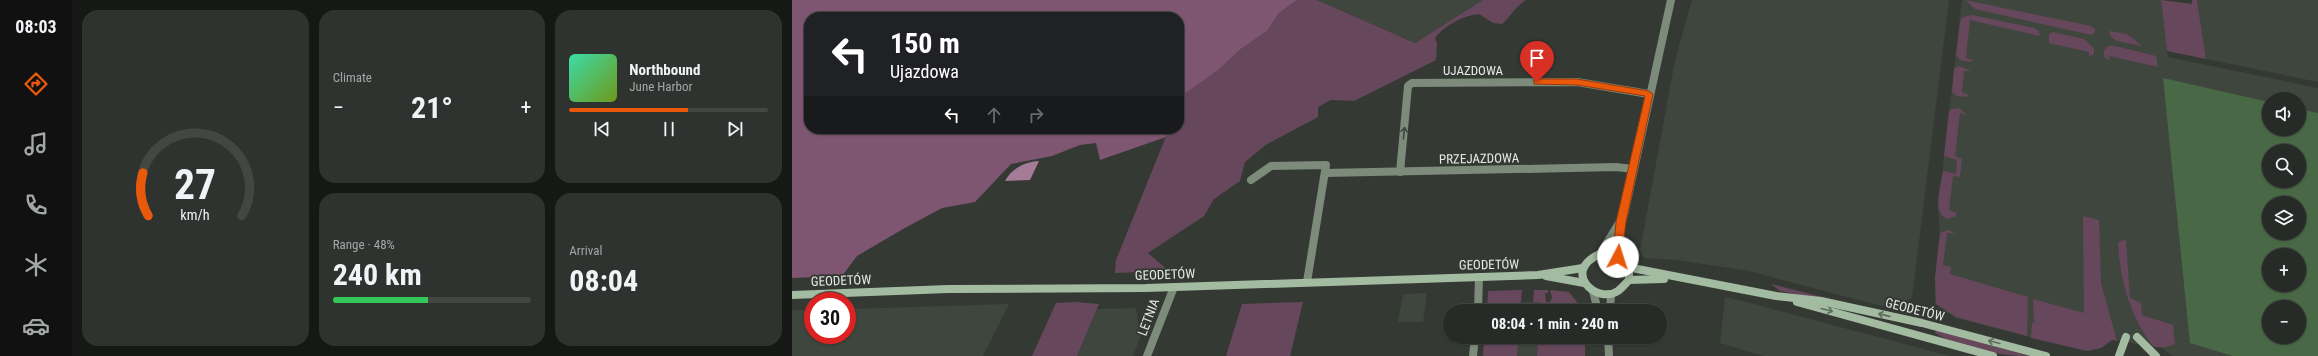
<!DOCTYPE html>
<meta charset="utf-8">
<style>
:root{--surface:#272b27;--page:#2f332f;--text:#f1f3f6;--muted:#a4a7a7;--line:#434744;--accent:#ea580c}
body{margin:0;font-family:"Roboto Condensed",sans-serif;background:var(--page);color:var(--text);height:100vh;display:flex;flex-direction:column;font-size:15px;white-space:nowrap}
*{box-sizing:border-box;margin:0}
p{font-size:13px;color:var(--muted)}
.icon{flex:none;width:22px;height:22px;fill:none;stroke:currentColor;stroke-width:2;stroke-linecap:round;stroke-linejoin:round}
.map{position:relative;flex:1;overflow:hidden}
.drawer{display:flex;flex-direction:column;gap:10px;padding:10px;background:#151815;width:720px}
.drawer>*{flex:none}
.banner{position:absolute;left:12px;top:12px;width:380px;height:122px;border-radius:16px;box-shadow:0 1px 3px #0004,0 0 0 1px var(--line);background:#202124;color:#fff;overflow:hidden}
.tools{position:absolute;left:1470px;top:92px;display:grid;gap:8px}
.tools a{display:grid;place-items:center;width:44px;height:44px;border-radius:50%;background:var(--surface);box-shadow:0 1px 3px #0004,0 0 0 1px var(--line);font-size:20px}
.speed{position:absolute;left:12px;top:292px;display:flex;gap:8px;font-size:20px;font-weight:700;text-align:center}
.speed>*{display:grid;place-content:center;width:52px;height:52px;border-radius:50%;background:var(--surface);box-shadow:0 1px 3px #0004,0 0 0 1px var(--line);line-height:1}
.speed .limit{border:6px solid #d22;background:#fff;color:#111}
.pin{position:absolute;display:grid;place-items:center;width:34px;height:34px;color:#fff;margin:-41px -17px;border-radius:50% 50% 50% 0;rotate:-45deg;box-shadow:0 0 4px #0007}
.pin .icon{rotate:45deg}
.me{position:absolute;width:44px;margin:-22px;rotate:5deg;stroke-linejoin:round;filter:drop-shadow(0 0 3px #0008)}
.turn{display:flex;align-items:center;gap:14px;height:84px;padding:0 20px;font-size:18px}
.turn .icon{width:52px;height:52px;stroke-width:2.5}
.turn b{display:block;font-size:28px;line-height:34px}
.lanes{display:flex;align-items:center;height:38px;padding:0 20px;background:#0003;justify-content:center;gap:20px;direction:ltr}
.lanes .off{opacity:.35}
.big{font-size:30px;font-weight:700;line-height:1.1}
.drawer .tile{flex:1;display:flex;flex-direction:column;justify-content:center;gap:6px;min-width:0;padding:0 14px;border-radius:16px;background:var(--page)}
.drawer .dial{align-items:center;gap:0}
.dial svg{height:104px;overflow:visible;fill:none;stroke:var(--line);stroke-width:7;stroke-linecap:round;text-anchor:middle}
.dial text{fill:var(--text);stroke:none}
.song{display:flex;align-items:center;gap:12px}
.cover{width:48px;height:48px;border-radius:6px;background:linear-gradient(135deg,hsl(160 70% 55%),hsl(80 70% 35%))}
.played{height:4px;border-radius:2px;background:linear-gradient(90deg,var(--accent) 60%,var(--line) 60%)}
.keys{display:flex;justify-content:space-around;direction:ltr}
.heat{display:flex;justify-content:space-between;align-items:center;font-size:22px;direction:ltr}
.charge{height:6px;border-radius:3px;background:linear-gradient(90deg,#34c759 48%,var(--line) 0)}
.drawer .tiles{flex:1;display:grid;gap:10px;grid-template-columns:repeat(3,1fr)}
.tile:first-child{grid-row:span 2}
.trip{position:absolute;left:651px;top:304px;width:224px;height:40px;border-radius:20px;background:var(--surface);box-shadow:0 1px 3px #0004,0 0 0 1px var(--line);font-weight:700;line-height:40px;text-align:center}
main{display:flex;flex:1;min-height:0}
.dock{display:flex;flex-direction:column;width:72px;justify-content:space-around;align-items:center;background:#101110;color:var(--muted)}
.dock .icon{width:28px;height:28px}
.dock .on{color:var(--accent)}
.dock b{font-size:18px;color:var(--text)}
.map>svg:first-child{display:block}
.built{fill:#3e463d;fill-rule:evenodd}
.green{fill:#67475c}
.forest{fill:#7f5671}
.water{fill:#a67b97}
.building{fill:#496946;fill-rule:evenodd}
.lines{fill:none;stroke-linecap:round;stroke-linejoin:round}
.minor{stroke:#7d8b7b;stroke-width:8}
.secondary{stroke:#a3bba1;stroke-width:8}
.oneway{stroke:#3f453f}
.oneway2{stroke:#606d60}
.route{fill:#ea580c;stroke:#983908}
.labels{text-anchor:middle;stroke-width:4;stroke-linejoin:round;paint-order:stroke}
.street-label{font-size:13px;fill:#e7eae6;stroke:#343934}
</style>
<main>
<nav class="dock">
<b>08:03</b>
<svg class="icon on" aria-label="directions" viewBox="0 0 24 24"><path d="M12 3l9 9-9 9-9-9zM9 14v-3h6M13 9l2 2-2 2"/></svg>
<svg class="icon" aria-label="music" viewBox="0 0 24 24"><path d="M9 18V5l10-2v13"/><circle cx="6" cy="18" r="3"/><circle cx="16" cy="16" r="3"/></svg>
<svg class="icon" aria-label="phone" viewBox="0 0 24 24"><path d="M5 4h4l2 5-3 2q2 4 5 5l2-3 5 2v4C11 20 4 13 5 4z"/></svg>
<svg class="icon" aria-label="climate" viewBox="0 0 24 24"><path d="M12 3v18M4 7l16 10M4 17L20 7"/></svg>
<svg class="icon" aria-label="car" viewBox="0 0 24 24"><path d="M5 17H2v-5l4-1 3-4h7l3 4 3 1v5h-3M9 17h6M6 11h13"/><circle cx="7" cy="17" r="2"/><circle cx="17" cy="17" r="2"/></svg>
</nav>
<section class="drawer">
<div class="tiles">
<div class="tile dial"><svg viewBox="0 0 100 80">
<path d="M14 69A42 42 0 1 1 86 69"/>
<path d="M14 69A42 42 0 0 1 10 36" stroke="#ea580c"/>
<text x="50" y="56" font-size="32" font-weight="700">27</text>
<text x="50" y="72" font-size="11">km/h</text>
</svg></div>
<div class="tile"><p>Climate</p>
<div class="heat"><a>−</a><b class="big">21°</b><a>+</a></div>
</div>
<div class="tile">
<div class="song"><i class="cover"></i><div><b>Northbound</b><p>June Harbor</p></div></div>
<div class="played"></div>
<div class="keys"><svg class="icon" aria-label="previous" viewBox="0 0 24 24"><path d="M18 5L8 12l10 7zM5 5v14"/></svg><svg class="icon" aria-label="pause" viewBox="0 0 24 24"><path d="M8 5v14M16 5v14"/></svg><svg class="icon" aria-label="next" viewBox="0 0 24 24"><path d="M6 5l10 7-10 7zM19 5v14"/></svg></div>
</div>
<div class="tile"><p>Range · 48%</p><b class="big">240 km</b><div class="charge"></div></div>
<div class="tile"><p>Arrival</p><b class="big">08:04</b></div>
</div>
</section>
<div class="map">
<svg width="1526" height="356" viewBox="0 0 1526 356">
<rect width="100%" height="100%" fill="#343934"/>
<g class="built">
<path d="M525 0H692L623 43Z"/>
<path d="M900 0H1157L1120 298 1097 308 957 271 885 260 852 258 848 251 883 60Z"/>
<path d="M1170 0H1369L1376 57 1526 88V356H1381L1370 348 1320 340 1309 348 1292 351 1164 318 1143 304V278L1148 233 1146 209ZM1477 99H1507V129H1477ZM1477 151H1507V181H1477ZM1477 203H1507V233H1477ZM1477 255H1507V285H1477ZM1477 307H1507V337H1477Z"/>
<path d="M1405 0H1526V82L1414 59Z"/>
<path d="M635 293 631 322H606L611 294Z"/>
<path d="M933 297 954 302 1158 356H972L928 343Z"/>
<path d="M729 302H747V311H728Z"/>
<path d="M217 304 191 356H0V310H21V335H55V309Z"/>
<path d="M344 308 348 338 341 356H285L305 309Z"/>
<path d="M727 337H746L745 356H725Z"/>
</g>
<g class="green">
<path d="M505 0H525L623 43 691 0H734C724 6 719 16 710 24L701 23 687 14C670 16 653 25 643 38L645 43 644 60 562 101 539 100 526 107V117L475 144 453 162 448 181 422 199 412 216 356 253 377 271 323 273 324 260 377 129H387V103L391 95 425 71 449 49 475 31 487 13Z"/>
<path d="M1173 0 1299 26 1303 29V32L1299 35 1183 9Z"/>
<path d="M1369 0 1400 4V0H1405L1414 59 1375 51Z"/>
<path d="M1180 15 1242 28 1247 31 1248 36 1178 20 1174 58 1181 60 1178 62 1168 60 1164 55 1168 22 1171 17Z"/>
<path d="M1317 31 1335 34 1350 46 1325 41 1319 37Z"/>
<path d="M1261 32 1292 39 1302 48V55L1297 56V52L1257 43V34Z"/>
<path d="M1316 46H1323L1364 56 1366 67 1317 56V60L1312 57V51Z"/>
<path d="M1167 66 1179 71H1172L1170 92 1177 95 1174 97 1165 96 1160 92 1162 69Z"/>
<path d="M1167 108 1175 115 1168 113 1163 156 1170 159 1168 177 1161 176 1157 210 1165 213 1164 216 1156 219C1139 213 1149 186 1151 171L1164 174 1165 160 1152 156 1157 111 1160 109Z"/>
<path d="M1291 216 1307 220 1309 283 1325 341 1320 340 1309 348 1296 351 1239 338 1240 323H1242L1241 299 1292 313Z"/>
<path d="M1157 230 1163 234 1155 233 1151 265 1159 267 1158 274 1236 297 1235 336 1164 317 1144 304 1143 278 1148 233Z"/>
<path d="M1334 240 1338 298 1349 303 1350 315 1381 325 1383 344 1374 347H1362C1339 320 1328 279 1326 244L1328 241Z"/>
<path d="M979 284 1078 309 988 291Z"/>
<path d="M730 290 728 311H695L696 291Z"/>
<path d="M742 290H756V293H753L754 302H758L760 298 758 290 777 292 792 311H747V302H741Z"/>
<path d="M283 302 307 304 285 356H240L264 303Z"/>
<path d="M511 302 498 356H434L450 304Z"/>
<path d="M1144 330H1146L1236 356C1209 356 1167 348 1143 333Z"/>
<path d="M692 337H727L725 356H691Z"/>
<path d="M746 337H793V356H745Z"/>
</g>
<path class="forest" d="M0 0H505L487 13 475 31 449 49 425 71 391 95 387 103V17H17V129H377L374 137 308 160 304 143 288 145 260 156 219 164 183 202 150 208 111 229 65 256 50 276 0 278Z"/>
<path class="water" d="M247 161 238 180 213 181C220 168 233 162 247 161Z"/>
<path class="building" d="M1371 78 1477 102V129H1507V109L1526 113V356H1441L1398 343ZM1477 151H1507V181H1477ZM1477 203H1507V233H1477ZM1477 255H1507V285H1477ZM1477 307H1507V337H1477Z"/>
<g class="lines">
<g class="minor">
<path d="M608 172 616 86 620 83 785 82 857 94"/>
<path d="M533 173 824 167 841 169"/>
<path d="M459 180 479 166 534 165 515 282"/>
<path d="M808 254 832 215 879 0"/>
<path d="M826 257 829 225"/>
<path d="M801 291 806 311"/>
<path d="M686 311 687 277"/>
<path d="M818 311 819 294"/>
<path d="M816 337 817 356"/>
<path d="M355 356 382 287"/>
<path d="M681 356 683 337"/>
</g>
<g class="secondary">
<path d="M808 254 826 257 837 270V280C834 283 830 288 826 291 804 305 769 271 808 254Z"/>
<path d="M835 267 984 296 1029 301 1130 323 1254 356"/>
<path d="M754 276 792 283"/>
<path d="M837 280 872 279"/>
<path d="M0 295 156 289 354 288 746 275 791 268"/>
<path d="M1005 302 1201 356"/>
<path d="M1345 337 1364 356"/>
<path d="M1327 356 1334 337"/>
</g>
</g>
<defs><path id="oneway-shaft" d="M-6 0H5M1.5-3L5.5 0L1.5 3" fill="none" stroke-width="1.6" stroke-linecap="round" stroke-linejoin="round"/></defs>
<use class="oneway" href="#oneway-shaft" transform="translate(612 133) rotate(-84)"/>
<g class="oneway2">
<use href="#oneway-shaft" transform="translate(1035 310) rotate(15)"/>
<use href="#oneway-shaft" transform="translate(1092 315) rotate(-167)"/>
<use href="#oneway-shaft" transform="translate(1202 342) rotate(-166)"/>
</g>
<path class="route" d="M745 79H785L857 91 861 94 834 222 829 260H822L821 257 824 222 853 96 785 85 742 84V80Z"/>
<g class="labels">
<g class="street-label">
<text x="681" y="75">UJAZDOWA</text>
<text transform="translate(687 158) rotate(-1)" y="5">PRZEJAZDOWA</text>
<text transform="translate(697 264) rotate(-1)" y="5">GEODETÓW</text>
<text transform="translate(373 274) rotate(-2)" y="5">GEODETÓW</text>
<text transform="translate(49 280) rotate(-2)" y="5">GEODETÓW</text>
<text transform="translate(1123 309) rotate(14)" y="5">GEODETÓW</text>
<text transform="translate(356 317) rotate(-69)" y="5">LETNIA</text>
</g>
</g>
</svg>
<div class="tools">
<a><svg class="icon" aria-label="sound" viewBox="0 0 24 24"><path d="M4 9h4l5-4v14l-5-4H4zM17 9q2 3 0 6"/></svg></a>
<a><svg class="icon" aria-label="search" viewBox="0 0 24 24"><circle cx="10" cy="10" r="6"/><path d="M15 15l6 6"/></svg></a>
<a><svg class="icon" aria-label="layers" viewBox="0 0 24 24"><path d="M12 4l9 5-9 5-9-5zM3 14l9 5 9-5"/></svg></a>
<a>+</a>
<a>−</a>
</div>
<div class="speed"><div class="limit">30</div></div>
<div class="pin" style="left:745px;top:82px;background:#d93025"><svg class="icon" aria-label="arrive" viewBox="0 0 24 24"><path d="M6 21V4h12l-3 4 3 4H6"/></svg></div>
<svg class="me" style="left:826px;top:257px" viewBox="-20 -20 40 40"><circle r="19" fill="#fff"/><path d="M0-13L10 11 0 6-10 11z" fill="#ea580c"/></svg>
<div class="trip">08:04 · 1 min · 240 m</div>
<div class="banner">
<div class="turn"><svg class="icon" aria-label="left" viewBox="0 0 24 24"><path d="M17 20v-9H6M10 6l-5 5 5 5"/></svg><div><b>150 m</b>Ujazdowa</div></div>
<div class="lanes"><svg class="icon" aria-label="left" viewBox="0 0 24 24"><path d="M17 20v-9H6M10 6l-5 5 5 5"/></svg><svg class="icon off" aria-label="ahead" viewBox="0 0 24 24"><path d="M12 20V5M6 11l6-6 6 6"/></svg><svg class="icon off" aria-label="right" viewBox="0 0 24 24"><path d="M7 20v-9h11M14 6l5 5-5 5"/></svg></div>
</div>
</div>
</main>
